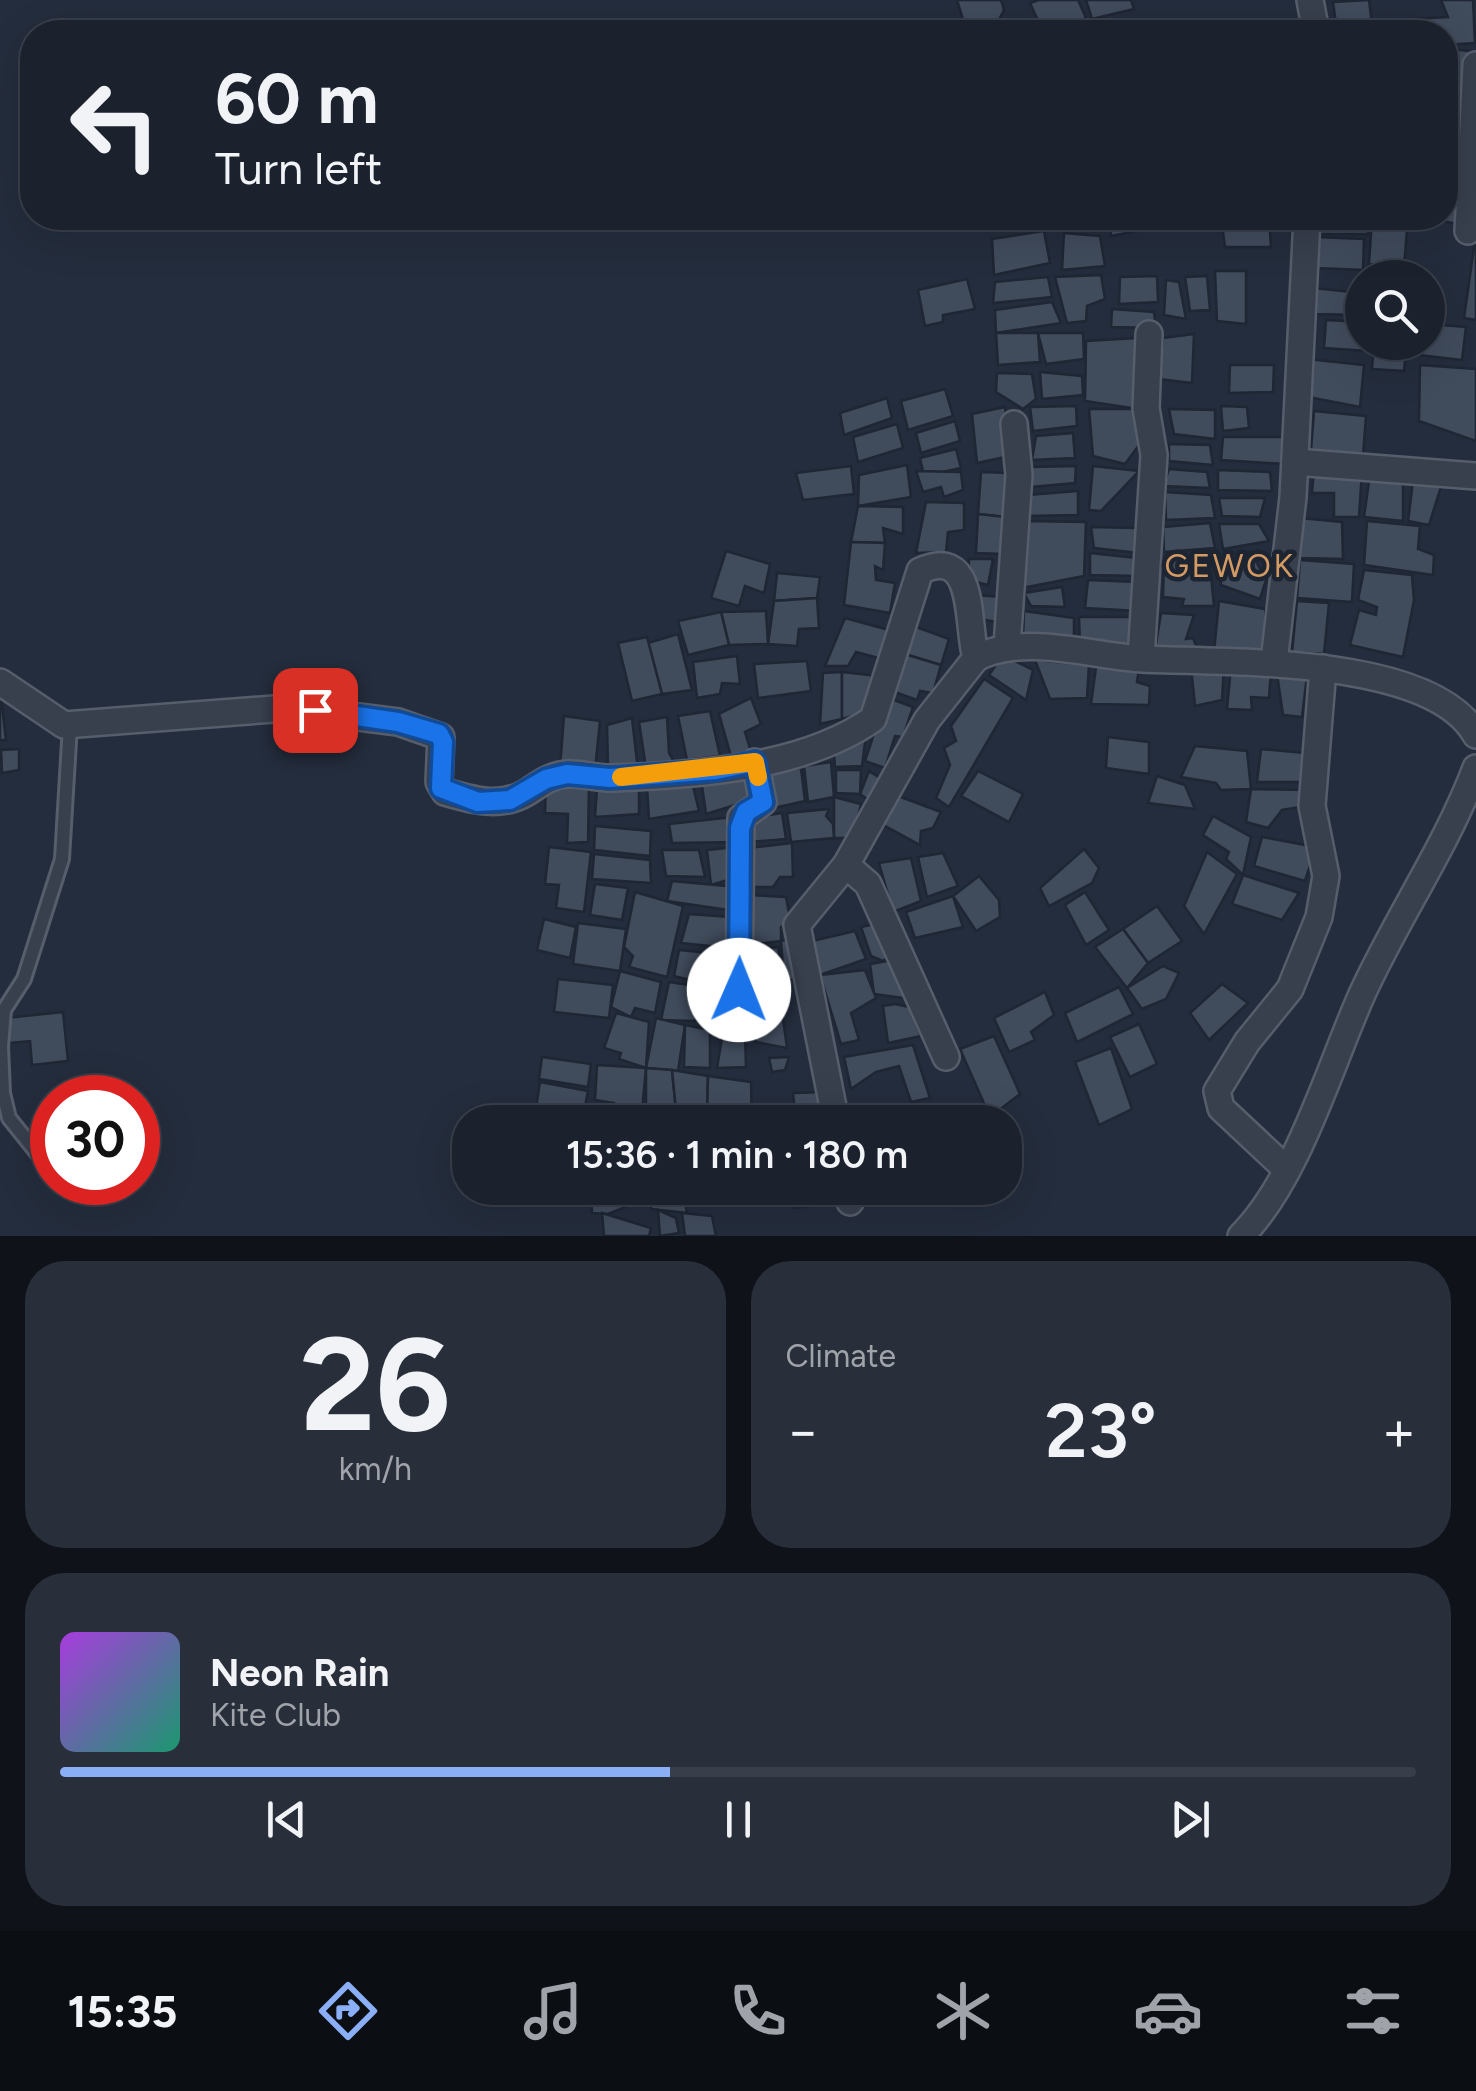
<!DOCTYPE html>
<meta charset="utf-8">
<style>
:root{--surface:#1b222e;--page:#282f3a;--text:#f1f3f6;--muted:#a0a4aa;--line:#393f4a;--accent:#8aaff6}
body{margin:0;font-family:Figtree,sans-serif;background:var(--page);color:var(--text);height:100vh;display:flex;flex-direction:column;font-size:38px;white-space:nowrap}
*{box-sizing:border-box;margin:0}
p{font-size:32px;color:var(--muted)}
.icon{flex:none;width:55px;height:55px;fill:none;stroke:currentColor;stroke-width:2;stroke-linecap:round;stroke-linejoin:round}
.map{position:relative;height:1236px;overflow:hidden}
.panel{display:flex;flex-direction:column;gap:25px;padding:25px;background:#0f1319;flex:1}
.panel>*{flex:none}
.guide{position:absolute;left:20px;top:20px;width:1438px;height:210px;border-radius:40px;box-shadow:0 10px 40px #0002,0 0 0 2px var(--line);background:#1b222e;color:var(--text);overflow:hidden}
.fabs{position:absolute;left:1345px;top:260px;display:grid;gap:20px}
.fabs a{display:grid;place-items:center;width:100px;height:100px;border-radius:50%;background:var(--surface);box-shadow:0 10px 40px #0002,0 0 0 2px var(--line);font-size:50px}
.speed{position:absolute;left:30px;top:1075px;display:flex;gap:20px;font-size:50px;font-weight:700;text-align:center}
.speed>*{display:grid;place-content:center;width:130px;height:130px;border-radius:50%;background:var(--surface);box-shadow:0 10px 40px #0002,0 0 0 2px var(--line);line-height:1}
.speed .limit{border:15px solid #d22;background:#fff;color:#111}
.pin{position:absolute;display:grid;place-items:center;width:85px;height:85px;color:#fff;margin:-42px;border-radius:20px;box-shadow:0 5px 15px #0006}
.me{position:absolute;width:110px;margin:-55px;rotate:1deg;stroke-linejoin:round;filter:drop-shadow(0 0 8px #0008)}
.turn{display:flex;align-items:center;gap:35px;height:210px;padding:0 30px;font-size:45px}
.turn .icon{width:130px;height:130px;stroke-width:2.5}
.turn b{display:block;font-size:70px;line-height:85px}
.big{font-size:75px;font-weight:600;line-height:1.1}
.panel .tile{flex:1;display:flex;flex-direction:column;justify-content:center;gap:15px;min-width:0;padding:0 35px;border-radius:40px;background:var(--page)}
.panel .dial{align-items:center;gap:0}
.dial b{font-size:130px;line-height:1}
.song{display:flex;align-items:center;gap:30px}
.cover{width:120px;height:120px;border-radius:15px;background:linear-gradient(135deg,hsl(280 70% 55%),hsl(160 70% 35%))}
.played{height:10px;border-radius:5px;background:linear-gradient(90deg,var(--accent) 45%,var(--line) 45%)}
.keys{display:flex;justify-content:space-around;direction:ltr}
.heat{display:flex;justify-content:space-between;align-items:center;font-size:55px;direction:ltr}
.panel .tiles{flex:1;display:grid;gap:25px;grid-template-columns:1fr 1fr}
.tile:last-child{grid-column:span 2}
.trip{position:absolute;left:452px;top:1105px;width:570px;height:100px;border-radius:40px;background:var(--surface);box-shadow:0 10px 40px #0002,0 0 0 2px var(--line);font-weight:600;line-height:100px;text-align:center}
.menu{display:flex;height:160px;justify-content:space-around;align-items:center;background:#0b0e12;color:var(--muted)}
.menu .icon{width:70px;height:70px}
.menu .on{color:var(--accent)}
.menu b{font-size:45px;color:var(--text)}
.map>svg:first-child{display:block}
.building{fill:#404b5c;stroke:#1f2634;stroke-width:2.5}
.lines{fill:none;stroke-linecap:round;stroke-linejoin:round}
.lane-casing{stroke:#565d6b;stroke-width:18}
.street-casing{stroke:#565d6b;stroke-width:30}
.lane{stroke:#383f4d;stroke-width:12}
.street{stroke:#383f4d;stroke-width:25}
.route-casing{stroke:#114b97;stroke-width:25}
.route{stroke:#1a73e8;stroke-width:18}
.slow{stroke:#f59e0b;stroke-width:18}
.labels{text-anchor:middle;stroke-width:9;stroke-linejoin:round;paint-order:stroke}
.quarter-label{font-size:32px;letter-spacing:2.5px;fill:#d39a63;stroke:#1d2432}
</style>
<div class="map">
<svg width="1476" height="1236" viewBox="0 0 1476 1236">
<rect width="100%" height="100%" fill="#242d3d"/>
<g class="building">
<path d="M957 0H1001L1004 10 996 25 967 32Z"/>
<path d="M1039 0H1078L1086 18 1057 32H1043L1030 3Z"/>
<path d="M1086 0H1131L1134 9 1092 19Z"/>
<path d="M1369 0 1373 32H1337L1333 2Z"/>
<path d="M1441 0H1473L1475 43 1445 45V32H1410V19L1448 17Z"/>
<path d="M1142 24 1145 32H1098V30Z"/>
<path d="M1445 49 1471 51 1469 84 1445 82Z"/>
<path d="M1445 134 1468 135 1465 205 1445 204Z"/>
<path d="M1445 206 1461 210V225L1439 220 1445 218Z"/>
<path d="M1057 218H1103L1104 228 1056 225Z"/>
<path d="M1110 218H1162L1163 226 1111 236Z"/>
<path d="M1221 218H1269L1271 247H1225Z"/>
<path d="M1321 218H1368V234H1320Z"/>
<path d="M1372 218H1408L1404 267 1369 264Z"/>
<path d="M1044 231 1050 263 994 275 992 239Z"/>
<path d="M1064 233 1100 236 1105 266 1062 270Z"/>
<path d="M1476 233V320L1464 318Z"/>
<path d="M1317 237 1364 239 1363 270 1316 268Z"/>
<path d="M1368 269 1407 272V278H1365Z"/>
<path d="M1215 271H1246V324L1217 321Z"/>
<path d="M1101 275 1105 299 1087 306 1086 321 1067 323 1055 277Z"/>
<path d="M1157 276 1158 302 1119 304 1120 277Z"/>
<path d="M1207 276 1210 310 1190 311 1185 277Z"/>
<path d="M1048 277 1052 297 993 303 995 282Z"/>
<path d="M967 279 975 309 943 315V322L925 326 918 290Z"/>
<path d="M1166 280 1179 282 1186 319 1164 315Z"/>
<path d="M1313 288 1362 293V315L1312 314Z"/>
<path d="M1052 302 1061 323 996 333 995 310Z"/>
<path d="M1112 309 1154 312 1156 328 1111 327Z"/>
<path d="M1326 320 1362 322V342H1368V351L1324 348Z"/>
<path d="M1428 324 1466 327 1462 360 1419 355 1418 342H1428Z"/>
<path d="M996 333H1038L1040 362 998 365Z"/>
<path d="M1038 333H1083L1084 359 1046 364Z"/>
<path d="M1194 334 1192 383 1159 379 1163 338Z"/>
<path d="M1138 338V409L1085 401 1086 341Z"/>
<path d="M1374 342H1407L1404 371 1372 369Z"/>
<path d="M1307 359 1364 365 1360 407 1303 396Z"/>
<path d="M1230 365H1274L1273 392 1229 393Z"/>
<path d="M1420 365 1476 369V441L1419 421Z"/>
<path d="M1040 372 1082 376 1083 395 1042 399Z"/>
<path d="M997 373 1032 374 1036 399 1023 409 996 392Z"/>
<path d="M945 389 953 416 908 430 901 401Z"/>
<path d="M887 398 892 418 844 435 840 413Z"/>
<path d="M1076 406 1077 426 1033 431 1030 407Z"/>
<path d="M1221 406 1247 407 1249 428 1223 431Z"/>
<path d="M1005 407 1010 456 977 463 972 414Z"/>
<path d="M1089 409H1138L1142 441 1125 464 1093 456Z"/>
<path d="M1169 409 1215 410V439L1174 434Z"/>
<path d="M1314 411 1366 416 1363 456 1311 450Z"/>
<path d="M955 421 960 441 921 453 916 433Z"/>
<path d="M897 424 903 448 858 462 853 437Z"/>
<path d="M1073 433 1075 458 1032 460 1036 436Z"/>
<path d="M1223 437H1283L1284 464 1221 460Z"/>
<path d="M1169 444 1210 445 1213 465 1169 461Z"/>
<path d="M956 449 961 468 924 476 920 458Z"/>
<path d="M907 465 911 497 858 506 859 475Z"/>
<path d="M851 466 854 494 803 500 796 473Z"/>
<path d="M1076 466 1075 483 1031 487 1030 467Z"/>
<path d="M1093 466 1139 471 1101 511 1089 510Z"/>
<path d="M1314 468 1362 471 1359 517H1334V493H1312Z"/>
<path d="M1169 469 1207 472 1210 488 1163 486Z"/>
<path d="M1218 470 1270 472 1272 491 1218 490Z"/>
<path d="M916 471 961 472 963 490 944 497 941 487 923 492Z"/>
<path d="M981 472 1007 473 1006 517 978 514Z"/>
<path d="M1414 473 1444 477 1429 525 1408 521Z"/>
<path d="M1370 474 1403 479V521L1364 517Z"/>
<path d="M1078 491V515L1027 516V495Z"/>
<path d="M1165 492 1211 495 1215 518 1166 520Z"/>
<path d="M1219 498H1265L1260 517 1222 516Z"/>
<path d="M926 502 964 503V530L948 532 946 552 916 553Z"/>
<path d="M858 506 903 507V534L883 528 885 543 851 542Z"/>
<path d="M978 514 1006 517 1004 554 976 553Z"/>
<path d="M1300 518 1342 522 1343 559 1298 558Z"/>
<path d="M1027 521 1086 522 1084 576 1017 589Z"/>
<path d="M1367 521 1420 526 1418 549 1434 555 1433 575 1364 565Z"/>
<path d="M1210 523 1215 548 1164 552 1163 527Z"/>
<path d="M1219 524H1259L1269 541 1223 549Z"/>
<path d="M1091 527 1138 528 1139 553 1094 548Z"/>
<path d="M851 542 885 543 883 570 875 566 876 580 895 583 890 613 844 605Z"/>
<path d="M726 551 770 564 764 593 745 586 739 606 711 598Z"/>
<path d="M1251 552 1266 580 1260 599 1221 585 1219 556Z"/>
<path d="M1090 553 1137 558V576L1090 575Z"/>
<path d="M1209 555 1214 606H1182L1184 599 1163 597 1164 558Z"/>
<path d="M969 559H993L988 585 968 580Z"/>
<path d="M1300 560 1354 564 1352 602 1297 598Z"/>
<path d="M1364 570 1412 575 1414 600 1403 657 1350 645 1359 610 1376 615 1377 607 1358 600Z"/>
<path d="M777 573 820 577 817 598 774 601Z"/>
<path d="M1088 580 1138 582 1139 611 1085 608Z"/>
<path d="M1062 587 1065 607 1031 606 1024 593Z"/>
<path d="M973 595 1005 597 1003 623 985 620 981 637Z"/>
<path d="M817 598 819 628 799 629 797 646 768 644 774 601Z"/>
<path d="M1219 601 1265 609 1268 652H1214Z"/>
<path d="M1297 601 1329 603 1324 654 1292 652Z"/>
<path d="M766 611 768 644 729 645 721 612Z"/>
<path d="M1024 611 1074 618V647L1023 637Z"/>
<path d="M721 612 729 645 688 655 678 621Z"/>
<path d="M1161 613 1194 615 1186 639 1193 638 1198 650H1155Z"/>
<path d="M1079 617H1140L1138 649 1080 647Z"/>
<path d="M845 618 889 630 882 659 856 652 848 666H825Z"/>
<path d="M911 625 949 639 941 665 901 653Z"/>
<path d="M678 634 692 690 662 694 648 643Z"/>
<path d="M647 637 662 694 632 701 618 643Z"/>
<path d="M901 653 941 665 933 693 920 691 917 700 889 690Z"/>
<path d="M1003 655 1033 670 1026 700 989 675Z"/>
<path d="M737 656 740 684 722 683 720 694 697 698 693 662Z"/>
<path d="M1035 660 1089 665 1087 698 1050 699Z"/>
<path d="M807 661 811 691 758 698 754 664Z"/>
<path d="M1224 666 1222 700 1195 706 1191 667Z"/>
<path d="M1096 667 1139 668 1137 682 1150 686 1149 705 1091 704Z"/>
<path d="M1231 667 1271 671 1269 698 1251 697 1252 710 1227 709Z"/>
<path d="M842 672V719L820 724 823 673Z"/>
<path d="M842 672 878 676 867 712 842 719Z"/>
<path d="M1277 674 1307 676 1302 717 1283 715Z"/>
<path d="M984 679 1013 698 949 807 936 798 950 765 944 748 956 741 951 726Z"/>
<path d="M0 688 6 740H0Z"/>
<path d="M886 697 913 707 903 737 895 736 885 768 865 761Z"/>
<path d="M751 698 761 724 745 732 751 752 731 756 719 714Z"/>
<path d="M710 711 720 756 687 760 678 716Z"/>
<path d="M564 716 600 721 595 770 560 767Z"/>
<path d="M667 717 669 753 676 765 646 768 639 722Z"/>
<path d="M632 718 638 770 608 768 607 725Z"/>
<path d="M866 735 862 766 835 767 833 741Z"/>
<path d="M1108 737 1149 742V774L1106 768Z"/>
<path d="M1195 746 1247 751 1251 789 1221 790 1216 783 1181 777Z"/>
<path d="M19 749V770L2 773 1 750Z"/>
<path d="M1261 749 1305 753V782H1257Z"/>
<path d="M831 762 834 797 808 802 804 766Z"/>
<path d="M801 768 805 801 774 808 767 773Z"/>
<path d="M836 770H861L860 794 836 793Z"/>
<path d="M869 771 880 778 870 801 860 794Z"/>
<path d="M978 771 1023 794 1009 822 961 796Z"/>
<path d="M747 774 755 799 706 814 702 786Z"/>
<path d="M1157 776 1185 785 1195 809 1148 803Z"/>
<path d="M546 779 589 785 588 842 567 843 568 814 545 813Z"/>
<path d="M692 782 699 811 649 819 647 787Z"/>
<path d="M639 787V814L595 817 597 788Z"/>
<path d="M1251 789 1303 790 1300 807 1282 810 1268 828 1246 822Z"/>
<path d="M898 796 941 812 933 828 921 831 920 845 878 822Z"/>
<path d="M834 797 861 804 853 838H834Z"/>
<path d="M829 809 826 816 833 824 834 838 791 842 787 813Z"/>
<path d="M782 813 786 839 749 842 748 818Z"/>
<path d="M1213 816 1251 837 1243 875 1226 859 1229 852 1203 835Z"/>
<path d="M733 817 738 842 672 843 669 824Z"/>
<path d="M595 826 651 831 650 856 594 850Z"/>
<path d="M1262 837 1316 847 1305 881 1254 866Z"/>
<path d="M792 843 793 877H780L773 887H749L748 848Z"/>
<path d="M549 847 591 852 584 912 556 908 559 885 545 884Z"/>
<path d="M736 847 738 877 711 885 707 850Z"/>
<path d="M1084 849 1099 868 1092 883 1049 906 1040 888Z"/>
<path d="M662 850H699L705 877 666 876Z"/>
<path d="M1207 852 1237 874 1204 934 1184 906Z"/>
<path d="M943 853 958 886 927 897 918 857Z"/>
<path d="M594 854 650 860 651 883 592 879Z"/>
<path d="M911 858 921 901 893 912 879 863Z"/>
<path d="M1243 875 1299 893 1282 920 1232 904Z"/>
<path d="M979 876 999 900 1000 917 976 931 953 896Z"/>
<path d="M672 881 737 887 735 911 667 901Z"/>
<path d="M595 884 628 888 622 920 590 915Z"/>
<path d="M635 892 683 906 667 977 629 967 633 956 624 947Z"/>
<path d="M1085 892 1109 930 1086 945 1065 905Z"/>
<path d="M748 895 786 897 791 923 781 927V941L747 945Z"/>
<path d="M953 896 963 927 915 938 906 912Z"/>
<path d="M1157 906 1182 941 1148 963 1123 929Z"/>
<path d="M689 914 730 917 729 948 681 943Z"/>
<path d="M544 919 576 927 570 958 537 950Z"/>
<path d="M578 923 626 929 620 971 573 964Z"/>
<path d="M880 923 893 953 883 961 871 956 861 927Z"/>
<path d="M1123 929 1148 963 1127 988 1095 947Z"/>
<path d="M855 931 866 959 820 975 808 942Z"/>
<path d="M790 939 797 979 784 981 781 941Z"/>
<path d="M778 947 784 981 743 985V952Z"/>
<path d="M679 950 721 954 728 990 674 976Z"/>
<path d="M899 959 910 999 874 994 870 964Z"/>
<path d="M1163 966 1179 973 1166 999 1142 1009 1127 988Z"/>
<path d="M865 970 876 998 851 1013 859 1040 841 1044 820 975Z"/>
<path d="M620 971 661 982 655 1013 635 1008 631 1017 611 1007Z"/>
<path d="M558 979 613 985 609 1018 554 1012Z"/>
<path d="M669 982 703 987 695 1021 661 1020Z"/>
<path d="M1222 984 1248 1003 1209 1040 1190 1013Z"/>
<path d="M1119 987 1133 1014 1077 1042 1065 1013Z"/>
<path d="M779 989 787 1048 756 1042 750 991Z"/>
<path d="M1045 992 1054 1015 1031 1032 1035 1040 1009 1052 994 1018Z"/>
<path d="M738 993 740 1026 710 1030 712 995Z"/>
<path d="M895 1004 909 1007 921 1036 888 1043 883 1006Z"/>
<path d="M63 1012 68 1061 32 1065 30 1041 9 1043 6 1018Z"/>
<path d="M616 1013 649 1022 646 1068 619 1059 621 1053 604 1048Z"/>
<path d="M656 1018 685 1025 678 1071 646 1068Z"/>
<path d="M1139 1024 1157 1064 1130 1077 1110 1037Z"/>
<path d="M685 1025 710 1030V1068L684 1067Z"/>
<path d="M723 1032H745L746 1067 717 1068Z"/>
<path d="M994 1036 1020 1094 990 1117 960 1049Z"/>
<path d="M913 1045 930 1098 911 1102 899 1066 876 1072 851 1089 844 1057Z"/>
<path d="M1111 1048 1132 1109 1099 1125 1075 1062Z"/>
<path d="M542 1057 591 1064 588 1087 539 1079Z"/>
<path d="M789 1057 785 1070 772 1072 769 1058Z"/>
<path d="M597 1065 646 1068 641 1122 614 1116V1103L595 1100Z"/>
<path d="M646 1068 672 1070 676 1110 646 1108Z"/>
<path d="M672 1070 708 1076 707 1117 676 1110Z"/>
<path d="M708 1076 751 1082 752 1122 707 1117Z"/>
<path d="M540 1082 588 1091 582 1122 535 1114Z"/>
<path d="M827 1092 830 1122H796L793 1093Z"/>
<path d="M646 1108 676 1110V1122H647Z"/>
<path d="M676 1110 707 1117V1122H677Z"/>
<path d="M591 1188H641L643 1200 608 1214 592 1213Z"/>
<path d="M793 1188H805L810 1206 794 1208Z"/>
<path d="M651 1195 684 1197 687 1213 651 1209Z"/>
<path d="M658 1210 676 1218 679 1233 660 1236Z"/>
<path d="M602 1213 651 1228 649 1236H604Z"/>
<path d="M682 1213 712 1216 716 1236H685Z"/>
</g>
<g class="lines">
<defs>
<path id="lane" d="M38 1154 9 1118 3 1093 1 1047 4 1010 24 979 62 859 70 725"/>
<g id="street">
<path d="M1310 0 1316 32"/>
<path d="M1468 231 1476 65"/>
<path d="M1295 462 1476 476"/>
<path d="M1007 646 1019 475 1014 424"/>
<path d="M976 658C1023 633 1092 656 1143 659 1225 663 1431 655 1476 735"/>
<path d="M1141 658 1154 455 1146 408 1149 334"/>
<path d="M1274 662 1293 497 1307 218"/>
<path d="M0 682 64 725 287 708 398 722 441 737 439 782 445 792C472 800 500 808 526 793 540 784 550 775 568 774 583 773 598 779 614 778 697 775 803 768 873 719L920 571C978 544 966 626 976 658L927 720 846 865 797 925 836 1122"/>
<path d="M846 865 868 884 946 1057"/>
<path d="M739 990 741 818 763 802 755 762"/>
<path d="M1285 1168 1221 1108 1217 1091 1247 1042 1290 989 1319 917 1326 876 1312 806 1323 668"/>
<path d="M848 1188 850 1202"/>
<path d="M1241 1236C1298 1179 1330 1065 1363 992 1398 916 1446 847 1476 768"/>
</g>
</defs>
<use href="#lane" class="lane-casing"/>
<use href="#street" class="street-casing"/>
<use href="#lane" class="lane"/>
<use href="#street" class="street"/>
</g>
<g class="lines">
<defs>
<path id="route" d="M315 710 398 722 439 734 443 742 441 788 478 802 510 800 546 779 567 774 610 778 716 770 755 762 763 802 746 812 740 828 739 990"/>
</defs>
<use href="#route" class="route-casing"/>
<use href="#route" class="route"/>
<path class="slow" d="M621 777 755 762 758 777"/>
</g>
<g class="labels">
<g class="quarter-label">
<text x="1230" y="577">GEWOK</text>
</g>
</g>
</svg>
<div class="fabs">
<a><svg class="icon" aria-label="search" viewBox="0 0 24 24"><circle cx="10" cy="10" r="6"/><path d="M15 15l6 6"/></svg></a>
</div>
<div class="speed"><div class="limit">30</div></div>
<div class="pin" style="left:315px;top:710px;background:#d93025"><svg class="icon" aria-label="arrive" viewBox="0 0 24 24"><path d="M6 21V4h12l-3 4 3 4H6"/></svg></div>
<svg class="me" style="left:739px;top:990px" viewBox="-20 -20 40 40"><circle r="19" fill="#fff"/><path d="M0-13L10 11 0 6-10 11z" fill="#1a73e8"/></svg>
<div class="trip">15:36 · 1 min · 180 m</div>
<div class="guide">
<div class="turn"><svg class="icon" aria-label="left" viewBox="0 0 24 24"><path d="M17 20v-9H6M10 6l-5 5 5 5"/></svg><div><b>60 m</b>Turn left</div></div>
</div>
</div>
<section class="panel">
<div class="tiles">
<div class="tile dial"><b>26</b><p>km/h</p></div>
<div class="tile"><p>Climate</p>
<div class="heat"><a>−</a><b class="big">23°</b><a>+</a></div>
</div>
<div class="tile">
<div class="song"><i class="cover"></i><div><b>Neon Rain</b><p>Kite Club</p></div></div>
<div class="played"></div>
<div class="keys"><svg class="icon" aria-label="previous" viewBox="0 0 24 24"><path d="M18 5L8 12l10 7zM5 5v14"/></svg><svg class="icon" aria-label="pause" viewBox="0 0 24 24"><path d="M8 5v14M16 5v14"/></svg><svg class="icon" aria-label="next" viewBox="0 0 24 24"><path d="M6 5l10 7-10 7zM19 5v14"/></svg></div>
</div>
</div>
</section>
<nav class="menu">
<b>15:35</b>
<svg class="icon on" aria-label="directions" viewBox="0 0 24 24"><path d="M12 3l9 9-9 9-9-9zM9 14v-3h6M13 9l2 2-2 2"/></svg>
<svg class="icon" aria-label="music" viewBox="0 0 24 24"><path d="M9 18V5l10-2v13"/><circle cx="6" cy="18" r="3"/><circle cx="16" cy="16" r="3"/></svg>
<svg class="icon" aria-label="phone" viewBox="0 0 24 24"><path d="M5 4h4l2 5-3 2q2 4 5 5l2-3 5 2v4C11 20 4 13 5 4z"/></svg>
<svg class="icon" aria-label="climate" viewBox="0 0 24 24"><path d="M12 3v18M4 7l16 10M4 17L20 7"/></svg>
<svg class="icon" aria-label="car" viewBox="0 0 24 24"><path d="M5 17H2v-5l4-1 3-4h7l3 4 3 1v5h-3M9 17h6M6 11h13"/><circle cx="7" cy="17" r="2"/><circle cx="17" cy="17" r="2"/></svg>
<svg class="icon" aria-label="filters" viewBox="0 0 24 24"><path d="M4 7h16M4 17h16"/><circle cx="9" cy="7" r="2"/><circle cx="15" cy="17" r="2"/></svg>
</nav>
